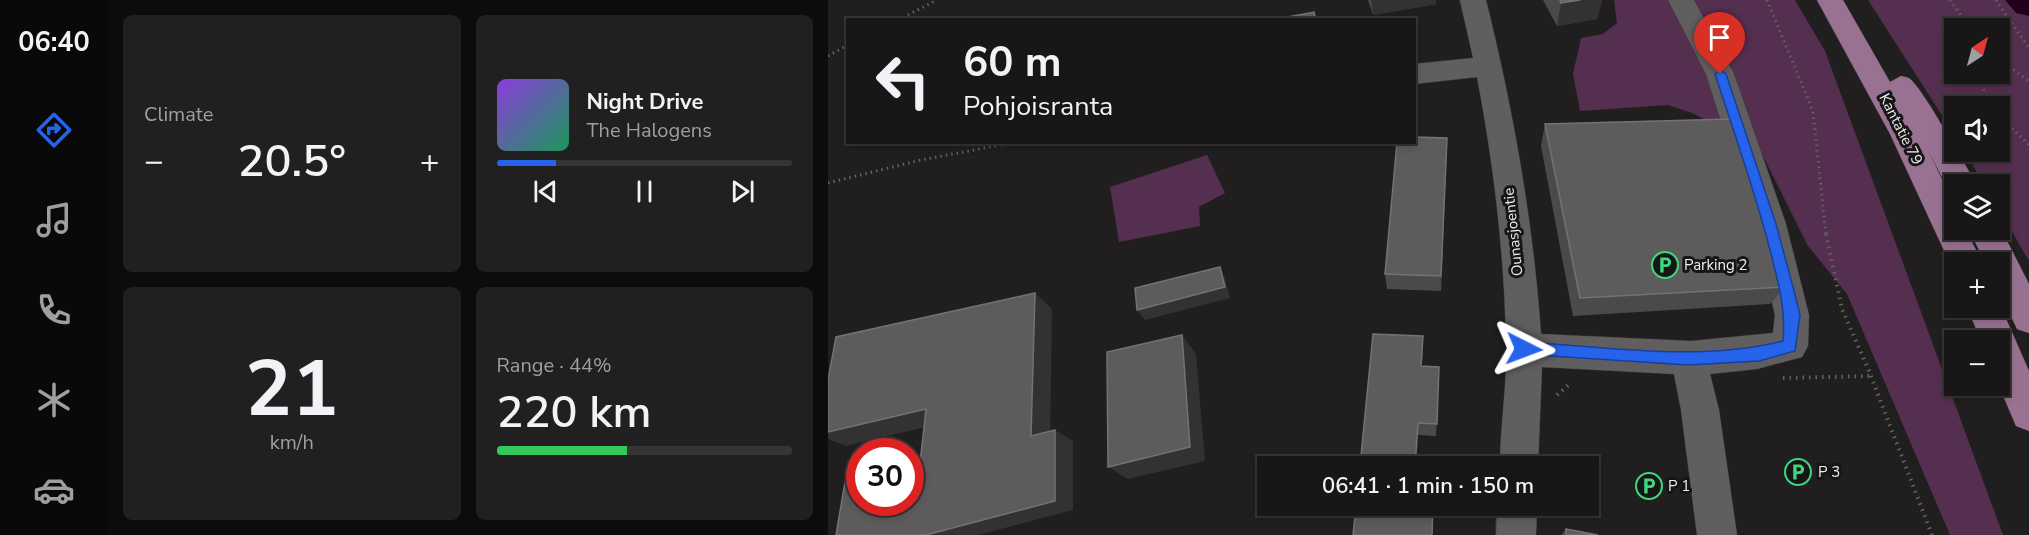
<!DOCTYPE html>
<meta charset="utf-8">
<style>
:root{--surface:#181617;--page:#211f20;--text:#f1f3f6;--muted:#9f9fa1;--line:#363536;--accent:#2563eb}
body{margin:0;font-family:"Nunito Sans",sans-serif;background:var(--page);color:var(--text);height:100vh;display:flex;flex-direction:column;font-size:22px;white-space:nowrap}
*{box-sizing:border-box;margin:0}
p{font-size:20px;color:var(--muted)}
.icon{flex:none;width:33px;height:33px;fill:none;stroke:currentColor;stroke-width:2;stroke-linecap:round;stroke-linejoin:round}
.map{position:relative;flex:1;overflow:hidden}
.panel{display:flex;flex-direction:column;gap:15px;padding:15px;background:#0d0c0d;width:720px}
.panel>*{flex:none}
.guide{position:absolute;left:18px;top:18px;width:570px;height:126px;border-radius:0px;box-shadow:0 3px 9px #0003,0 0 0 2px var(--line);background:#181617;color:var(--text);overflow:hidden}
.needle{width:39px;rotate:36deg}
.controls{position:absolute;left:1116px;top:18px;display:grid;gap:12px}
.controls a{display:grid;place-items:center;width:66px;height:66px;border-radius:0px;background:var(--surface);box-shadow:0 3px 9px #0003,0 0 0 2px var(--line);font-size:30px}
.speed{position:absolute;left:18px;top:438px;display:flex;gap:12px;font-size:30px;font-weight:700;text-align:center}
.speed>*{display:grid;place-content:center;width:78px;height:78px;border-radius:50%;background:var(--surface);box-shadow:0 3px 9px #0003,0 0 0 2px var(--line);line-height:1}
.speed .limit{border:9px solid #d22;background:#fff;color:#111}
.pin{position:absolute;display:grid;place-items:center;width:51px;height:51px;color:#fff;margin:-62px -26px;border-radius:50% 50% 50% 0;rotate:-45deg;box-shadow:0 0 6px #0007}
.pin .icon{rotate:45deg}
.me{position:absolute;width:66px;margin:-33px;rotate:93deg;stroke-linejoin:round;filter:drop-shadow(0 0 4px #0008)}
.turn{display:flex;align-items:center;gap:21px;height:126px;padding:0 18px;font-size:27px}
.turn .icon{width:78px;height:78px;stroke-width:2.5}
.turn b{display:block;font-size:42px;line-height:51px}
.big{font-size:45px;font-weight:600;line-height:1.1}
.panel .widget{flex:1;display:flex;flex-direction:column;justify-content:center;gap:9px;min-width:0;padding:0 21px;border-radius:9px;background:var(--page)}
.panel .dial{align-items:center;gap:0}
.dial b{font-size:78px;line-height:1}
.song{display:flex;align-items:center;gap:18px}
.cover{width:72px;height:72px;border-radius:9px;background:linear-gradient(135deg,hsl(270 70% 55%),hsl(150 70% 35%))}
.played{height:6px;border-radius:3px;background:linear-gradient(90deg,var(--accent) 20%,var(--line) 20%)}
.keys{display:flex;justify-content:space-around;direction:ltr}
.heat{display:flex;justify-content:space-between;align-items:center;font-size:33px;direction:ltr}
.charge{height:9px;border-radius:4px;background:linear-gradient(90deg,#34c759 44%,var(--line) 0)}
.panel .tiles{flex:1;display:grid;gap:15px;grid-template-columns:repeat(2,1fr)}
.trip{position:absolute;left:429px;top:456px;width:342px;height:60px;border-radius:0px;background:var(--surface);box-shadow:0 3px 9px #0003,0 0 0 2px var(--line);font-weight:600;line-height:60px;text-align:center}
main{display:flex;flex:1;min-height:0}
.dock{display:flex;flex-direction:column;width:108px;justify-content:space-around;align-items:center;background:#0a0909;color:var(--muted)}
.dock .icon{width:42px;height:42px}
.dock .current{color:var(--accent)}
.dock b{font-size:27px;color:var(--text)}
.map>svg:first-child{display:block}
.green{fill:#552f4f;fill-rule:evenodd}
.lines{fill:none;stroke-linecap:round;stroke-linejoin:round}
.river{fill:#21001e;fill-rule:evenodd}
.minor-casing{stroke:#3c3b3c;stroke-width:1}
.major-casing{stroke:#3c3b3c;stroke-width:1}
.path-far1{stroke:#646263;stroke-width:3;stroke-dasharray:1.5 4;stroke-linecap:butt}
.path{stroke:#646263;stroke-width:4;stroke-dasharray:1.5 5;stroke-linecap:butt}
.minor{fill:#615e60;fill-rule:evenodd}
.major{fill:#997292;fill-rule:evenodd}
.wall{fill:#4c494b}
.shaded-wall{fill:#333132}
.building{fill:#5e5b5d;stroke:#747274;stroke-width:1.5}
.route{fill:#2563eb;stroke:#184099;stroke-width:1.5}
.labels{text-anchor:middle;stroke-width:6;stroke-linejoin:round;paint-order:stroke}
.street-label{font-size:15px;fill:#efeeef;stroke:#171516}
.poi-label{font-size:15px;fill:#efeeef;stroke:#171516;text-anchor:start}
</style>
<main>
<nav class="dock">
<b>06:40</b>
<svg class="icon current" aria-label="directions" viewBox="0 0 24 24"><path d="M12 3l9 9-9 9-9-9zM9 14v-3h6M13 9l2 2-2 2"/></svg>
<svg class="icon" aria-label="music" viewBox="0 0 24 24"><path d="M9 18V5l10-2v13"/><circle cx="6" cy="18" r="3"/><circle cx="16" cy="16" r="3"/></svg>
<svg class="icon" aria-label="phone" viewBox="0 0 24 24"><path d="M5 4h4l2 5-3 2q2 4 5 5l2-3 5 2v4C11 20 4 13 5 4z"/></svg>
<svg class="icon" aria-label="climate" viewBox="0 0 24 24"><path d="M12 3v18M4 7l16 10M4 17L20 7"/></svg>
<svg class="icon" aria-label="car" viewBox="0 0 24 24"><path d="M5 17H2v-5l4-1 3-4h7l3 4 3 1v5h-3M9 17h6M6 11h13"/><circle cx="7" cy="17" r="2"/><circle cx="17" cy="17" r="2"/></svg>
</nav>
<section class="panel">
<div class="tiles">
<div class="widget"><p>Climate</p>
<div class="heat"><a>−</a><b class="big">20.5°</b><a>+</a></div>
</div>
<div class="widget">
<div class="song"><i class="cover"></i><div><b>Night Drive</b><p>The Halogens</p></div></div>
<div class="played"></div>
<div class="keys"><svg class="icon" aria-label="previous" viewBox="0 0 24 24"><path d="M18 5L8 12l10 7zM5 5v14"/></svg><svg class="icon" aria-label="pause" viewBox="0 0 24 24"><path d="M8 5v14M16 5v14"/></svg><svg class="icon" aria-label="next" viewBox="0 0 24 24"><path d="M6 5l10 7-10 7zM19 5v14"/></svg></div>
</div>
<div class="widget dial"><b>21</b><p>km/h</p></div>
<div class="widget"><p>Range · 44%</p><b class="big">220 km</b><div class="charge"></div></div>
</div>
</section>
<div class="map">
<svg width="1201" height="535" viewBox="0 0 1201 535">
<rect width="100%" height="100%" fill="#201e1f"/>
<g class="green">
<path d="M786 0H967L997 51 1175 535H1122L1019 294 980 246 930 146 864 113 840 105 752 111 745 74 753 38 775 34 789 23Z"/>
<path d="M1040 0H1201V261L1172 211V184H1156L1137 152H1172V106H1126V134ZM1126 28H1172V74H1126Z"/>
<path d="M379 155 397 193 371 207 372 226 291 242 282 187Z"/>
</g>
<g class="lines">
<path class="river" d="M1177 0H1201V16L1188 13Z"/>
<defs>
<g id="minor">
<path d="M632 0H658C685 109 705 220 713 334L863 341 945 333 947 315 926 224 878 74 840 0H866L906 74 958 224 981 315 980 346 974 357 929 369 882 374 891 410 909 535H869L853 410 846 374 714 367 710 466H672C672 427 679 388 678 348 677 258 666 166 649 77L586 84V64L645 58Z"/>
<path d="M669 506H709L708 535H668Z"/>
</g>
<g id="major">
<path d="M989 0H1015L1062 82 1073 76C1076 77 1080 77 1082 79 1090 84 1126 142 1126 152H1130L1148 184H1126V194L1122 193 1100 150 1126 205V230H1138L1154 262H1126V272L1062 134Z"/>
<path d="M1172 227 1201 284V333L1189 329 1172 293V262H1157L1141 230H1172Z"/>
<path d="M1172 305 1201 371V431L1188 426 1171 386 1172 340H1153L1139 308H1172Z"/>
</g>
</defs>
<use href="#minor" class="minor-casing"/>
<use href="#major" class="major-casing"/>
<g class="path-far1">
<path d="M939 0 985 111 998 236"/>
<path d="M1122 0 1132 14 1136 28"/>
<path d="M1168 0 1201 48"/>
<path d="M70 20 109 0"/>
<path d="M0 56 20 45"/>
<path d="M1172 60 1201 81"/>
<path d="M1149 74 1163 106"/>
<path d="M1172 117 1201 145"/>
<path d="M0 183 93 160 188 142"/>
</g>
<g class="path">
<path d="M998 234 1014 309 1041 371 1104 535"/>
<path d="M955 378 1043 376"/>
<path d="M729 395 743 383"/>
</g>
<use href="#minor" class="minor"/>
<use href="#major" class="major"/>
</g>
<g class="wall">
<path d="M540 0H608V4L545 15Z"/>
<path d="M715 0H774L769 19 729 26Z"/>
<path d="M717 124 958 287 942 304 745 316 713 146Z"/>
<path d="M619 138 613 291 559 289 557 274Z"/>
<path d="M595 336 594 366 611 367 608 436 590 435 532 466Z"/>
<path d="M738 529 770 535H733Z"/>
</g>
<g class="shaded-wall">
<path d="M543 0H608V4L545 15Z"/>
<path d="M752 0H774L769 19 729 26 733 3Z"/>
<path d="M392 267 397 278 402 298 317 320 309 310Z"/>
<path d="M207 293 224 309 222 447 203 436Z"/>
<path d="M354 335 368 354 377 461 300 479 280 467Z"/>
<path d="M595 336V352L593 381V366Z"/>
<path d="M98 409 122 421 18 446 0 439V432Z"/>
<path d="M590 423V435L589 466H587Z"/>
<path d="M227 430 245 441V510L150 535H98Z"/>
</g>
<g class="building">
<path d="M732 0H752L733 3Z"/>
<path d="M486 12 488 20H443Z"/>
<path d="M904 119 942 222 958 287 752 298 717 124Z"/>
<path d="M586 137 619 138 613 276 557 274 569 142H586Z"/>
<path d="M392 267 397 287 309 310 307 288Z"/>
<path d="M207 293 203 436 227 430V501L98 535H8L17 482 32 478V502H82V465L92 463 98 409 0 432V380L8 337Z"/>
<path d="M545 334 595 336 593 366 611 367 609 424 590 423 587 466H532Z"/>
<path d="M354 335 362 447 280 467 279 352Z"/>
<path d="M528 506H605L604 535H525Z"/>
<path d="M738 529 770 535H738Z"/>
</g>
<path class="route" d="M892 70 898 74 948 224 965 287 972 315 967 351 931 361 860 365 691 354 688 349 696 342C780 347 872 362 955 341 958 309 950 281 942 250 927 191 906 133 887 74Z"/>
<defs>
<symbol id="parking-ring" viewBox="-11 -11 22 22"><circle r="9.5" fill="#171516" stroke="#3dd77e" stroke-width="1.5"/><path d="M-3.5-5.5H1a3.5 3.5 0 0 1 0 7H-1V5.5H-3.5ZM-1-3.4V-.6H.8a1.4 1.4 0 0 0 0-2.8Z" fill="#3dd77e"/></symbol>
</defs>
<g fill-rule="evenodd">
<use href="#parking-ring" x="822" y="250" width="30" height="30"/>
<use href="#parking-ring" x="955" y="457" width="30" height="30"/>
<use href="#parking-ring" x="806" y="471" width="30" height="30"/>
</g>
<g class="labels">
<g class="street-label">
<text transform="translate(1073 129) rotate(63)" y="5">Kantatie 79</text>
<text transform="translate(685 232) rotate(-96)" y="5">Ounasjoentie</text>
</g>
<g class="poi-label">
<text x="856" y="270">Parking 2</text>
<text x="990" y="477">P 3</text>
<text x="840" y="491">P 1</text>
</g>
</g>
</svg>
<div class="controls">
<a><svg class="needle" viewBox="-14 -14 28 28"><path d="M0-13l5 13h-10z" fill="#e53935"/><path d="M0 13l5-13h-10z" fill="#9f9fa1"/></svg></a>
<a><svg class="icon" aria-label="sound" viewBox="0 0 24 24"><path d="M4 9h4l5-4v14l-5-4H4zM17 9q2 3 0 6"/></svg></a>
<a><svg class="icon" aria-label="layers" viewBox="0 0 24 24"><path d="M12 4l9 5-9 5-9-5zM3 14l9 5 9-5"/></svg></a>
<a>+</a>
<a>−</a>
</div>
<div class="speed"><div class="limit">30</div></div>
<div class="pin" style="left:892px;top:74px;background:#d93025"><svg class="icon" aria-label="arrive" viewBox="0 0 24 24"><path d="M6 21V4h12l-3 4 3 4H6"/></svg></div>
<svg class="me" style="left:696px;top:349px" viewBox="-20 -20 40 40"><path d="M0-17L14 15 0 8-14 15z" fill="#2563eb" stroke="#fff" stroke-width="4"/></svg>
<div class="trip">06:41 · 1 min · 150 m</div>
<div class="guide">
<div class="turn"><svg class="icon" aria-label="left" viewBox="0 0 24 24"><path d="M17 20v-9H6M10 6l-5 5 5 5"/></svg><div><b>60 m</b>Pohjoisranta</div></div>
</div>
</div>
</main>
